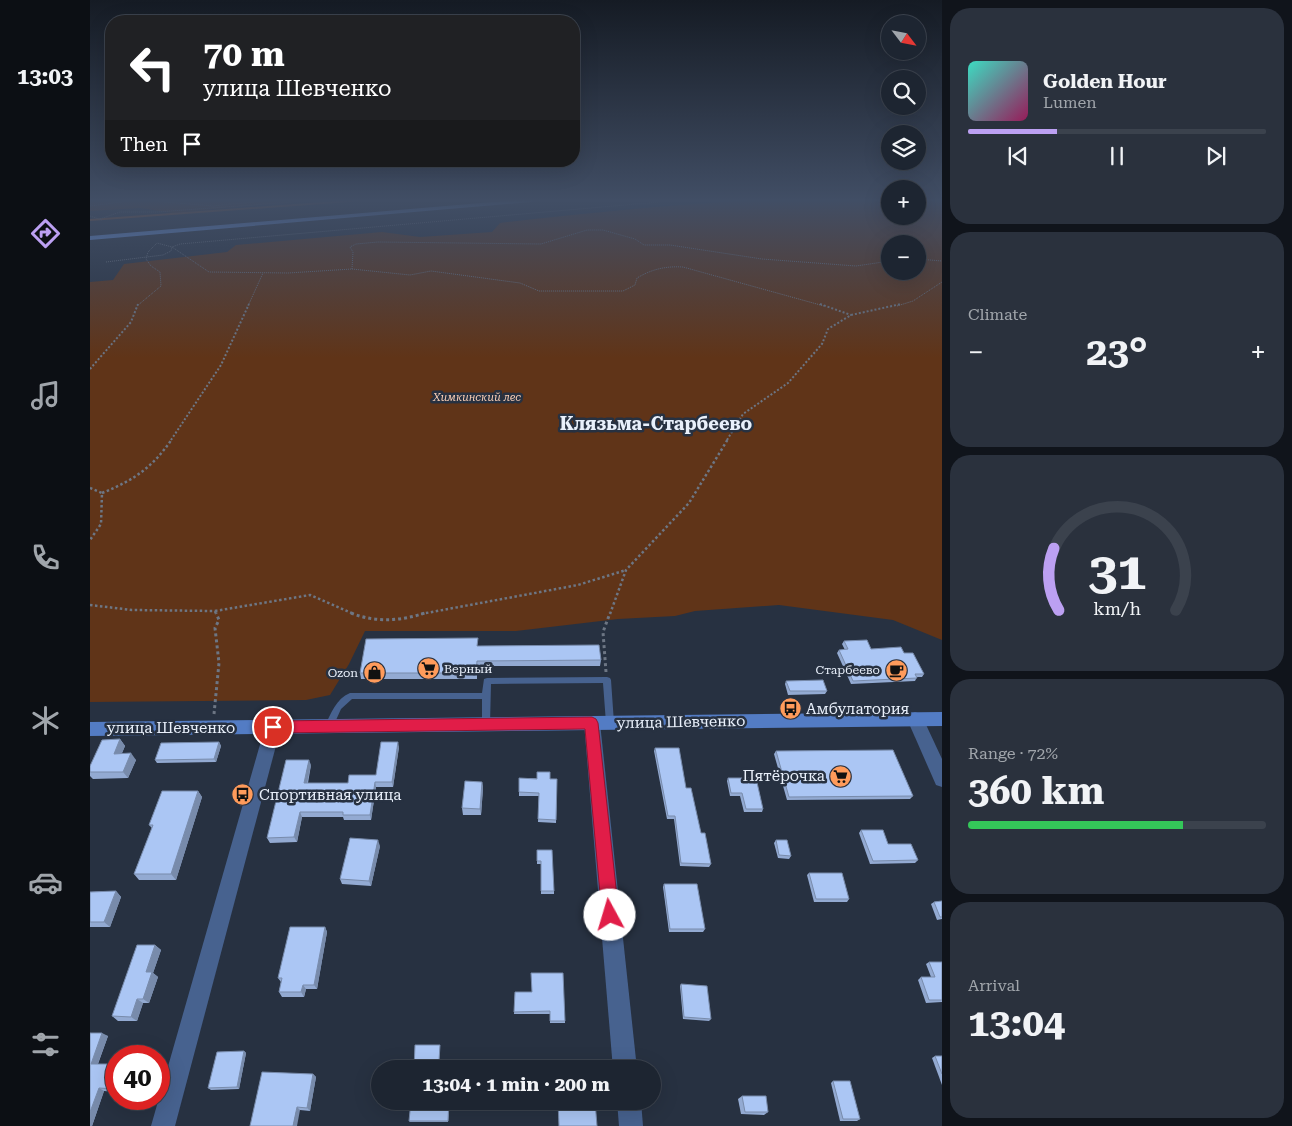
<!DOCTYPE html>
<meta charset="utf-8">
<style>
:root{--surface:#1d2531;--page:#2a313d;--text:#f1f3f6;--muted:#a0a5ab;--line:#3b424d;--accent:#bca0f2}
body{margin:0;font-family:"Roboto Serif",serif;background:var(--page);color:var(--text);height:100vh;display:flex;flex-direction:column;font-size:19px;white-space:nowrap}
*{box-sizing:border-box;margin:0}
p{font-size:16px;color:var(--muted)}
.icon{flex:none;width:28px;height:28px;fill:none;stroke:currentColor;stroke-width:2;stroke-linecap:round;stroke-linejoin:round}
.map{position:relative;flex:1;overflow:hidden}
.sheet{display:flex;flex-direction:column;gap:8px;padding:8px;background:#10141b;width:350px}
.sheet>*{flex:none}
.hud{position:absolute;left:15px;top:15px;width:475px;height:152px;border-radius:20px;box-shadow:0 5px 20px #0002,0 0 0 1px var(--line);background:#202124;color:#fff;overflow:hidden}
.needle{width:32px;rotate:122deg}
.fabs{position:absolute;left:791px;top:15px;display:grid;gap:10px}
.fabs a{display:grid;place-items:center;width:45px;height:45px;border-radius:50%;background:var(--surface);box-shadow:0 5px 20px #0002,0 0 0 1px var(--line);font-size:25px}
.speed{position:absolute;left:15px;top:1045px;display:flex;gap:10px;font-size:25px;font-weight:700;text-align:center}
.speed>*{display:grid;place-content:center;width:65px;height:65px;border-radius:50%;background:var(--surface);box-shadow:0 5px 20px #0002,0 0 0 1px var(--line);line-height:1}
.speed .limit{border:8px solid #d22;background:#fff;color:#111}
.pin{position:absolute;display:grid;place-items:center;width:42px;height:42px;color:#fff;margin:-21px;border:2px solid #fff;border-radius:50%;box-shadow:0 1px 5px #0007}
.me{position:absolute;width:55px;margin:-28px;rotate:354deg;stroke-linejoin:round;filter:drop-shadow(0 0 4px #0008)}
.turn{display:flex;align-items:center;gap:18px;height:105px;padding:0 15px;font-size:22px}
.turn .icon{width:65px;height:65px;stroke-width:2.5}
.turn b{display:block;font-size:35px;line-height:42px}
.then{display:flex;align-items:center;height:48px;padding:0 15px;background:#0003;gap:10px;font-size:19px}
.big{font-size:38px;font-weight:700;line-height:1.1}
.sheet .card{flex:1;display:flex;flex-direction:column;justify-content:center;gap:8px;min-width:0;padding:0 18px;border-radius:20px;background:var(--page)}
.sheet .dial{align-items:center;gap:0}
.dial svg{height:130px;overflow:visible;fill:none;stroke:var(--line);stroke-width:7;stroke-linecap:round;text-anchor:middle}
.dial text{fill:var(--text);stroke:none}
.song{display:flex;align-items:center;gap:15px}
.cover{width:60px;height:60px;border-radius:8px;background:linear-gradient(135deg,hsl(170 70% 55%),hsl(330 70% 35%))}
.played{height:5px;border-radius:2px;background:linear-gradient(90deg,var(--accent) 30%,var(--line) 30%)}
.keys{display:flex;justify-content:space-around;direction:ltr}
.heat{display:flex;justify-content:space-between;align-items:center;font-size:28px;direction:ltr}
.charge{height:8px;border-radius:4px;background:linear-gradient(90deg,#34c759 72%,var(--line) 0)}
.trip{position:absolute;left:281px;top:1060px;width:290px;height:50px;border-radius:25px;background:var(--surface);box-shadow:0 5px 20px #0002,0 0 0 1px var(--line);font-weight:700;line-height:50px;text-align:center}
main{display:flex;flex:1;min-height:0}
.menu{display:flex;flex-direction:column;width:90px;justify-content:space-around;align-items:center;background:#0c0f14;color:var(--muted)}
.menu .icon{width:35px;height:35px}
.menu .on{color:var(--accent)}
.menu b{font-size:22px;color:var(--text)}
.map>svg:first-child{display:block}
.green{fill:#603418;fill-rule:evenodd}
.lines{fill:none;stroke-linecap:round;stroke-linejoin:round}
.stream{stroke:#a25723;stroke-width:2}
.path-far3{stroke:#6d7684;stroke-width:1;stroke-dasharray:1 1;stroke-linecap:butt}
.path-far2{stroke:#6d7684;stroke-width:2;stroke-dasharray:2 2;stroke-linecap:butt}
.path-far1{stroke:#6d7684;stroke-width:2.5;stroke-dasharray:2.5 2.5;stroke-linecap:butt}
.path{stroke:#6d7684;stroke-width:3;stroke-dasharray:3 3;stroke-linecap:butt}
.service{fill:#47628f;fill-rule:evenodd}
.minor{fill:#47628f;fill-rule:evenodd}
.tertiary{fill:#47628f;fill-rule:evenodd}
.secondary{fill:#537cc4;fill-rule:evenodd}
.motorway{fill:#70a3fd;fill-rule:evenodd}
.wall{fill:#93aad2}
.shaded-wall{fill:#788bab}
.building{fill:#abc6f4;stroke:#788bab}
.route{fill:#e11d48;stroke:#92132f}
.labels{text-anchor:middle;stroke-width:5;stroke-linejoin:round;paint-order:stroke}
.far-park-label{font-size:11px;font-style:italic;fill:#f9ceb5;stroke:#273141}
.poi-label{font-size:12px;fill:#e9f0fb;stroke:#273141;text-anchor:end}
.near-poi-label{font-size:15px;fill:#e9f0fb;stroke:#273141;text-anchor:start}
.near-street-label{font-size:15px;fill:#e9f0fb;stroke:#273141}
.district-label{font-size:18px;font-weight:bold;fill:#e9f0fb;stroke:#273141}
</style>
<main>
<nav class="menu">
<b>13:03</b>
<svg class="icon on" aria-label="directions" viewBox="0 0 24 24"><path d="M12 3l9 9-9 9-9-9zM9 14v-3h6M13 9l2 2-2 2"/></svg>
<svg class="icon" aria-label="music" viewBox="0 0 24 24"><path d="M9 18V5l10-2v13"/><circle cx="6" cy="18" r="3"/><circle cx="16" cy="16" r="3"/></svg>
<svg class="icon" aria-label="phone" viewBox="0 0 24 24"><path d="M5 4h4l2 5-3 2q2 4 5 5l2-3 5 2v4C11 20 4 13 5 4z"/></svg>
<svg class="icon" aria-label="climate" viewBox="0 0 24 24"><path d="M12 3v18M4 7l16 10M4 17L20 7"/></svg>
<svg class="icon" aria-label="car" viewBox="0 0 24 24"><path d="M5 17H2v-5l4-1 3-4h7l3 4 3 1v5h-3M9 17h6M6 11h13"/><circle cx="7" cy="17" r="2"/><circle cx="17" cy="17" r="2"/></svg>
<svg class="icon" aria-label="filters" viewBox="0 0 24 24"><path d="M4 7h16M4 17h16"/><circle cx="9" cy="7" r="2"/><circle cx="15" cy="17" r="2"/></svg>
</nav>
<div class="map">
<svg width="852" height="1126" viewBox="0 0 852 1126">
<rect width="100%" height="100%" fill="#273141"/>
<g class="green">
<path d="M0 200H223L83 213 50 208 0 211Z"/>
<path d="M664 200H800V216H828V200H852V640L803 620 689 605 605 611 585 616 528 619 426 631H275L259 664 240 695 216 700 0 702V282L23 280 34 264 137 252 146 245 292 232 330 237 402 232 410 223C495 213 579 205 664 200ZM800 244H828V271H800Z"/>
</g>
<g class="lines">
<path class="stream" d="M0 220 273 200"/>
<g class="path-far3">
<path d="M50 200 123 206 182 200"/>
<path d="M0 206 46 200"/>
<path d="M0 216 12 220"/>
<path d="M10 219 30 212H67L230 200"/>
<path d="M828 259 852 261"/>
<path d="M16 262 73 255 81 251 82 247 90 244 592 200"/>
<path d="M262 269 263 252 260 247 266 244 288 242 451 244 497 230H513L545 239 554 245H580L672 259 766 266 800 261"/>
<path d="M47 306 71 286 70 272 61 266 56 259 58 252 67 243 82 247 119 272 198 273 262 269 320 275 341 271 430 283 449 291H533L545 285 547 278C562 269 576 266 593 267L734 306"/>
<path d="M158 306 173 273"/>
<path d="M807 306 823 301 852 282"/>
</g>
<g class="path-far2">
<path d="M730 304 761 315"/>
<path d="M0 369 41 322 48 304"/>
<path d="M81 440 131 365 159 304"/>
<path d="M637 440 653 414 698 383 732 344 738 329 761 315 811 304"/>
</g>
<g class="path-far1">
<path d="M0 488 12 493 11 524 0 540"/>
<path d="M12 493C44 480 62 468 82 439"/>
<path d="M0 605 42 610 125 611 126 614"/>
<path d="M125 611 220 595 264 614"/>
<path d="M331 614 488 585 536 570"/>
<path d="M520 614 536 570 599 503 638 439"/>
</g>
<g class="path">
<path d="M261 613C286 623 310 621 335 613"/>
<path d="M516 672 513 632 520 613"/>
<path d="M124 714 129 663 125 628 129 620 126 613"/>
</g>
<path class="service" d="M517 677 520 678 521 680 524 723 523 726 520 727 517 726 516 723 513 683 401 684 400 724 399 727 396 728 393 727 392 724V699H262L251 709 242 729 239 730 236 729 235 726C241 713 246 699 260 693H392L394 679 397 678Z"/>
<g class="minor">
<path d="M825 712 831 714 852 759V787L846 785 817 719 819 714Z"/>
<path d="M183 720 189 722 191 727 85 1126H61L175 727 177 722Z"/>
</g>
<g class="tertiary">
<path d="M502 716 508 718 510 723 547 1069H523L494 723 496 718Z"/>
<path d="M527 1101H551L553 1126H529Z"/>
</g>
<path class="secondary" d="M852 712V726L0 736V722Z"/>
<path class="motorway" d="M427 200H463L0 240V236Z"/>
</g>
<g class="wall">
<path d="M754 641 781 649 814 653 834 674 832 677H827L825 681 761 684 747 653 749 650H755L752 644Z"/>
<path d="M388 646 511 660 510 666H387V679H271L270 673Z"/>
<path d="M696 681 737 691 735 694 698 695 695 684Z"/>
<path d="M30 739 35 746 32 753 46 760 38 778 3 779 0 776V766Z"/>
<path d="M129 742 131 746 126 762 67 763 65 760Z"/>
<path d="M309 747 303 787H286L281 820H254L253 817H212L207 842 180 843 177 838 221 765 218 783H258L286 775Z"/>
<path d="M565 748 596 788 611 833 621 864 619 867 590 866 584 819H577L564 751Z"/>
<path d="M686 751 823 796 820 799 697 800 684 754Z"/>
<path d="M429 778 467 779 466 823 448 822 449 796H429Z"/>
<path d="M638 778 673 809 672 812H654L650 796H640L637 781Z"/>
<path d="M392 782 393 788 391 815H373L372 808Z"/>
<path d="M108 791 112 797 86 880H49L44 874 62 828 59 825Z"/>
<path d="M771 830 798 844 828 860 825 863 780 864 769 833Z"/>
<path d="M686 840 701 856 699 859 688 858 684 843Z"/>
<path d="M290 846 281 886 252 884 250 879Z"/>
<path d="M447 850 464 891V894H451V864H447Z"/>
<path d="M719 873 759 899 757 902H724L717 875Z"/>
<path d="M574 884 615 929 613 932H579L573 887Z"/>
<path d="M26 891 31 897 20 927H0V892Z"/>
<path d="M852 901V919L847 920 841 904 844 902Z"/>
<path d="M235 927 237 932 227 989H216L214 997H192L189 992 191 982 188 978Z"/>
<path d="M65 945 71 950 63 973 68 977 59 1003H53L47 1021H28L22 1016Z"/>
<path d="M839 962H852V1002L836 1003 828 980 831 977H841L836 964Z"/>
<path d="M591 984 621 1019 619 1021 593 1019 590 986Z"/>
<path d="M425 992H442L475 1021V1023H460V1014H424Z"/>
<path d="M0 1033 18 1036 8 1064H26V1092L14 1091 2 1126H0Z"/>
<path d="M154 1051 156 1053 149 1089 121 1090 118 1088Z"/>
<path d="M845 1056H852V1085L842 1058Z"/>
<path d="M223 1074 226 1077 220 1111 210 1110 160 1126Z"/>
<path d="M743 1081 770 1119 767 1121H750L741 1083Z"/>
<path d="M652 1096 678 1112 674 1115 651 1114 648 1099Z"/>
<path d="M360 1101 358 1122H320L319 1121Z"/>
</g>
<g class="shaded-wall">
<path d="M30 739 35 746 29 760 24 754Z"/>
<path d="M129 742 131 746 126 762 124 759Z"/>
<path d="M308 742 309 747 303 787 302 782Z"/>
<path d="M41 753 46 760 38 778 33 772Z"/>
<path d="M219 760 221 765 216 788 214 783Z"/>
<path d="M285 782 286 787 281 820 280 815Z"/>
<path d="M392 782 393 788 391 815 390 809Z"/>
<path d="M108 791 112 797 86 880 81 874Z"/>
<path d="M210 812 212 817 207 842 204 837Z"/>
<path d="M288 840 290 846 281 886 279 881Z"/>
<path d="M26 891 31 897 20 927 14 922Z"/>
<path d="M235 927 237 932 227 989 224 985Z"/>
<path d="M65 945 71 950 63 973 68 977 59 1003 53 999 56 972Z"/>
<path d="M213 985 216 989 214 997 211 992Z"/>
<path d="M47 999 53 1003 47 1021 41 1017Z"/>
<path d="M12 1033 18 1036 7 1066 1 1064Z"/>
<path d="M154 1051 156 1053 149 1089 147 1087Z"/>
<path d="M223 1074 226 1077 220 1111 217 1108Z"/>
<path d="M9 1088 14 1091 2 1126H0V1112Z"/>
<path d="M207 1107 210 1110 207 1126H203Z"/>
</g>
<g class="building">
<path d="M388 638 387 646 509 645 511 660 387 661 386 673H270L276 639Z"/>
<path d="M777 640 781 649 811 647 814 653H823L834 674H825L827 678 763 681 749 650 758 649 754 641Z"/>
<path d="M733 680 737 691H700L696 681Z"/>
<path d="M30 739 24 754 41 753 33 772H0V766L12 740Z"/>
<path d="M129 742 124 759 65 760 71 743Z"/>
<path d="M291 742H308L302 782H285L280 815H253V812H210L204 837 177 838 196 760H219L214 783H258L259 775H286Z"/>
<path d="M565 748H589L596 788H601L611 833H615L621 864 591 863 585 816H578Z"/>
<path d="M803 750 823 796 699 797 686 751Z"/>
<path d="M447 772H460V779H467L466 820 448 819 449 793 429 792V778L447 779Z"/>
<path d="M638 778H666L673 809H656L652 793H641Z"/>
<path d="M375 781 392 782 390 809 372 808Z"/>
<path d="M72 791H108L81 874H44L63 825H59Z"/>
<path d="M771 830H793L798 844H821L828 860 783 861Z"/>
<path d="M260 838 288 840 279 881 250 879Z"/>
<path d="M686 840H697L701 856 689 855Z"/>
<path d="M447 850H462L464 891H451V861H447Z"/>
<path d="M719 873H752L759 899H726Z"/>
<path d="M574 884H607L615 929H580Z"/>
<path d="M26 891 14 922H0V892Z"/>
<path d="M852 901V917H850L844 902Z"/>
<path d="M200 927H235L224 985H213L211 992H189L192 978H188Z"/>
<path d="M47 945H65L56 972H62L53 999H47L41 1017 22 1016Z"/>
<path d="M839 962H852V1000H839L831 977H845Z"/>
<path d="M441 973H473L475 1021H460V1011L424 1012 425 992H442Z"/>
<path d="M591 984 617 986 621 1019 594 1017Z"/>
<path d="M0 1033H12L1 1064H26V1089L9 1088 0 1112Z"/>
<path d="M325 1045H350L349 1061H361V1069H324Z"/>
<path d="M154 1051 147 1087 118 1088 127 1052Z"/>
<path d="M845 1056H852V1074Z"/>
<path d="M172 1072 223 1074 217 1108 207 1107 203 1126H160Z"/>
<path d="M743 1081H760L770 1119H753Z"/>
<path d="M652 1096H676L678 1112H655Z"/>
<path d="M321 1101H359L358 1121H319Z"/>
<path d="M468 1101H505L507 1126H469Z"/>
</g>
<linearGradient id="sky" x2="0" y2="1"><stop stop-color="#151b24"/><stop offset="0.56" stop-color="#414e65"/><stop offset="1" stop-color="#414e65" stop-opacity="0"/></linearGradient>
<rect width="852" height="358" fill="url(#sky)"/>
<path class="route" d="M502 717 506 719 508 723 529 915 526 921 520 924 514 921 512 915 495 729 183 733 178 731 176 727 178 723 183 721Z"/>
<defs>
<symbol id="supermarket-disc" viewBox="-11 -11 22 22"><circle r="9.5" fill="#ff9b5b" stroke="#273141"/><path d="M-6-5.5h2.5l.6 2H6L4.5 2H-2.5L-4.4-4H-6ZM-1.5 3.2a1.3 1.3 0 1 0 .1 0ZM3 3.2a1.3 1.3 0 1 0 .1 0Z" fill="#111"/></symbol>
<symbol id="cafe-disc" viewBox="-11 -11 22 22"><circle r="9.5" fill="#ff9b5b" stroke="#273141"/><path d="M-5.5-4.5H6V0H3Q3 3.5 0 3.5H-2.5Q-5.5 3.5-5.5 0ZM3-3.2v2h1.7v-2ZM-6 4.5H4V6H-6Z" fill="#111"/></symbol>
<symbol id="shop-disc" viewBox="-11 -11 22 22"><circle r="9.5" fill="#ff9b5b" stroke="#273141"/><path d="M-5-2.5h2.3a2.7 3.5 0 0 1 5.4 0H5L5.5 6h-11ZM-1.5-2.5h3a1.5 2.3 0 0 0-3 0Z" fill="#111"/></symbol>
<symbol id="bus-disc" viewBox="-11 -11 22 22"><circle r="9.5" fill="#ff9b5b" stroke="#273141"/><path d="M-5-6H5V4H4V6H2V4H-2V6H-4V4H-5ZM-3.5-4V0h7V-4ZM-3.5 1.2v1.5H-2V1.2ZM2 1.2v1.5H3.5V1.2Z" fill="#111"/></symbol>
</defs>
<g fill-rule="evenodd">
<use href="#supermarket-disc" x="326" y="656" width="25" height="25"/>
<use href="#cafe-disc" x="794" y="658" width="25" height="25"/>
<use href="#shop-disc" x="272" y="660" width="25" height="25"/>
<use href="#bus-disc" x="688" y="696" width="25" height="25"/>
<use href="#supermarket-disc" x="738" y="764" width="25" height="25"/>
<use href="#bus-disc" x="140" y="782" width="25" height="25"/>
</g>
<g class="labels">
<g class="far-park-label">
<text x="387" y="401">Химкинский лес</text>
</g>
<g class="poi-label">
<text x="354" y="673" text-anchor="start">Верный</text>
<text x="790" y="674">Старбеево</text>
<text x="268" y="677">Ozon</text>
</g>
<g class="near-poi-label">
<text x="716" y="714">Амбулатория</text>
<text x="735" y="781" text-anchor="end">Пятёрочка</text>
<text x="169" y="800">Спортивная улица</text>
</g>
<g class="near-street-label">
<text transform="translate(591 722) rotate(-1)" y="5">улица Шевченко</text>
<text x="81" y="733">улица Шевченко</text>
</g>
<g class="district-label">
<text x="566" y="430">Клязьма-Старбеево</text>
</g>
</g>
</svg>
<div class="fabs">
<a><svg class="needle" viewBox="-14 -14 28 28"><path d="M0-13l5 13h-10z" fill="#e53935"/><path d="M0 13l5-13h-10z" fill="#a0a5ab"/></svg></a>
<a><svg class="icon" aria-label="search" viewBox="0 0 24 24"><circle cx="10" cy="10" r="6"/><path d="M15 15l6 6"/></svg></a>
<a><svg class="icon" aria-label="layers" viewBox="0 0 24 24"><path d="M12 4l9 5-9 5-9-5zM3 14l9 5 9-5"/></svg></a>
<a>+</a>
<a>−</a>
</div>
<div class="speed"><div class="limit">40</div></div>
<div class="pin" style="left:183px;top:727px;background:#d93025"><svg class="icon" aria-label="arrive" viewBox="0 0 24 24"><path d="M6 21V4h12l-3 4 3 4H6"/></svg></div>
<svg class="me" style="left:520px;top:915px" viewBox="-20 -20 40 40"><circle r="19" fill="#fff"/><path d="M0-13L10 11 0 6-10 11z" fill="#e11d48"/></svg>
<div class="trip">13:04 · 1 min · 200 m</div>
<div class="hud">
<div class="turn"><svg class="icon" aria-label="left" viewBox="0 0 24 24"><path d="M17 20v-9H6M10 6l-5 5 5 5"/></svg><div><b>70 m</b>улица Шевченко</div></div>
<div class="then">Then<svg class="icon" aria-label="arrive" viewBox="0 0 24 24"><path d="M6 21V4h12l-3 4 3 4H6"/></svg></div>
</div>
</div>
<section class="sheet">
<div class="card">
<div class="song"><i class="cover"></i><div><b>Golden Hour</b><p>Lumen</p></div></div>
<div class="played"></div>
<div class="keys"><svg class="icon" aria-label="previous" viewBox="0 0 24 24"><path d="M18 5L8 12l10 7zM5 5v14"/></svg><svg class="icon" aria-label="pause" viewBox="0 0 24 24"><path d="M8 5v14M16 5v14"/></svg><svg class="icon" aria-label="next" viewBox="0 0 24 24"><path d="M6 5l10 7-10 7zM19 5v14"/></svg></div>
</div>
<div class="card"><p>Climate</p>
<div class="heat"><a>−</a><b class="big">23°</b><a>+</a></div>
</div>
<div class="card dial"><svg viewBox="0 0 100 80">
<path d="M14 69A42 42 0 1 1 86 69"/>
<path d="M14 69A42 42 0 0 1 11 31" stroke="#bca0f2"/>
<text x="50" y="56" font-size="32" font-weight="700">31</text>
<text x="50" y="72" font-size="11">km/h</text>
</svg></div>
<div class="card"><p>Range · 72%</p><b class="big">360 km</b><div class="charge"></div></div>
<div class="card"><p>Arrival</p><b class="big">13:04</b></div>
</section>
</main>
